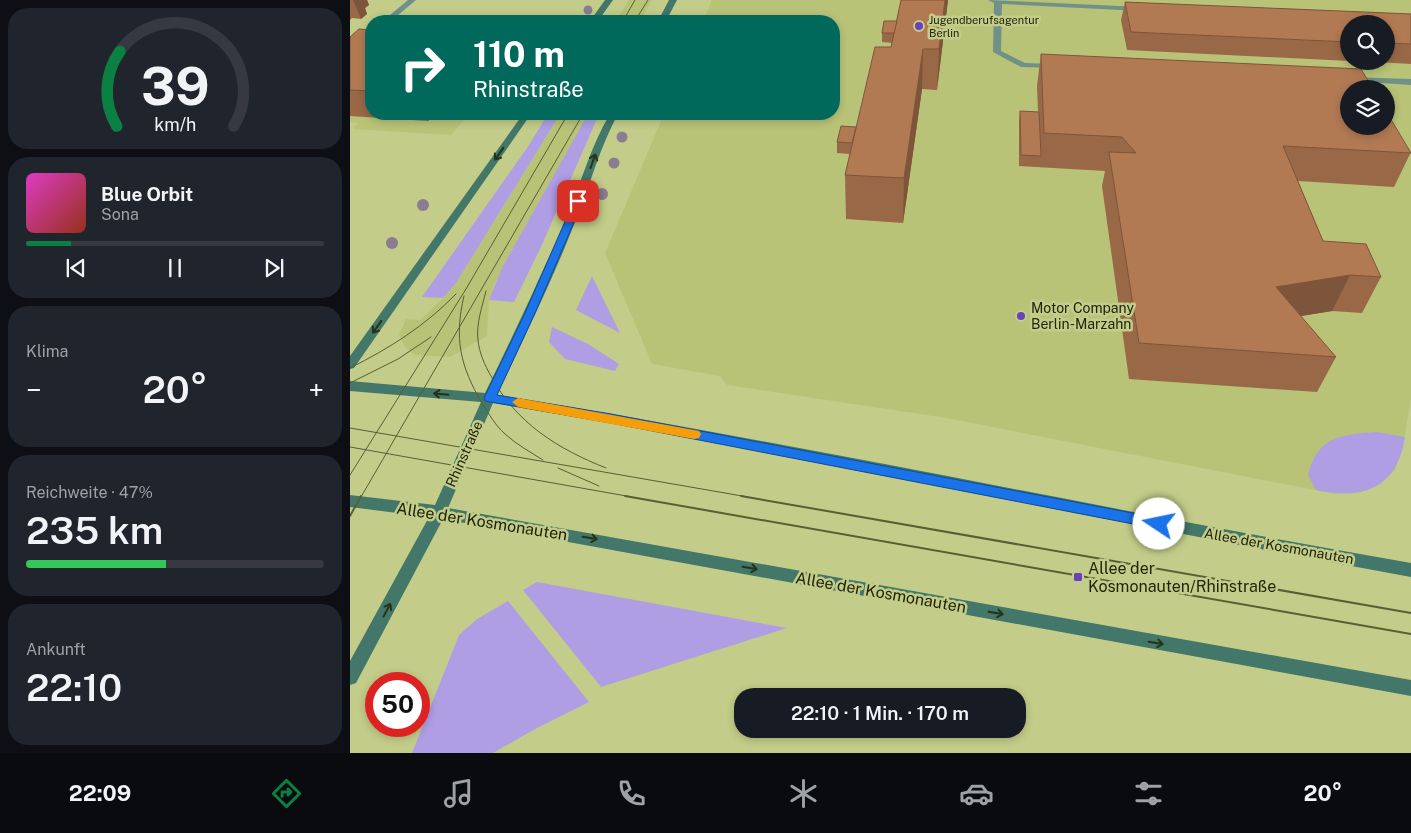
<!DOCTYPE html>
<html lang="de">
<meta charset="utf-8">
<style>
:root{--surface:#171b24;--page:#20242c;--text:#f1f3f6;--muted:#9ea1a6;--line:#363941;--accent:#0b8043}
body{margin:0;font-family:"Public Sans",sans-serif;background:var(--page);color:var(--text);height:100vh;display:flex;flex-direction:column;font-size:19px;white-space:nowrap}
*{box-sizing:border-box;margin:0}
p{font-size:16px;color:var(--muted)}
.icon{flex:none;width:28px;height:28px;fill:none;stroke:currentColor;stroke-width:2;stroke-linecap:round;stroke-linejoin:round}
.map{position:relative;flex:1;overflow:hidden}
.side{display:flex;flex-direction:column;gap:8px;padding:8px;background:#0d0f14;width:350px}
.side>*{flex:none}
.guide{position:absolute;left:15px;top:15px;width:475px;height:105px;border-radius:20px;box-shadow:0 2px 8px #0003;background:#00695c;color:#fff;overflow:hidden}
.fabs{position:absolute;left:990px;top:15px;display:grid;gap:10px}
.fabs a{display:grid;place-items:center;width:55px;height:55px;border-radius:50%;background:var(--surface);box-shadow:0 2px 8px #0003;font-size:25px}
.speed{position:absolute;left:15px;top:672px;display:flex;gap:10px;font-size:25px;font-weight:700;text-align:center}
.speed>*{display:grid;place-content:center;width:65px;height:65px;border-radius:50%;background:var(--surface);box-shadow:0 2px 8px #0003;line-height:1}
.speed .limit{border:8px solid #d22;background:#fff;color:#111}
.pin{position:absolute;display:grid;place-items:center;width:42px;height:42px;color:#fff;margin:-21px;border-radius:10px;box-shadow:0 2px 8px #0006}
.me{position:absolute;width:55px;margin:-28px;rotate:281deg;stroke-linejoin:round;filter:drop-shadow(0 0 4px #0008)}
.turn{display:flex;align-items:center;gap:18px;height:105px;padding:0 25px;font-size:22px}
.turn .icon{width:65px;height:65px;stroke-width:2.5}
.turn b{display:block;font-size:35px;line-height:42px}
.big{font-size:38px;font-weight:600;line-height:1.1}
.side .widget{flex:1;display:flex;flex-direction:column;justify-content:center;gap:8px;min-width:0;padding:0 18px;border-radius:20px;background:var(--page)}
.side .dial{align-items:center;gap:0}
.dial svg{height:130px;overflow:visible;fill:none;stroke:var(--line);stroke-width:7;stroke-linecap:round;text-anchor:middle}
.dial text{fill:var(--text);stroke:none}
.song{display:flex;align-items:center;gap:15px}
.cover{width:60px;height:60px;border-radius:8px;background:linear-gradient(135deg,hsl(310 70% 55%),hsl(10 70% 35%))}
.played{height:5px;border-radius:2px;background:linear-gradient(90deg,var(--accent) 15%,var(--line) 15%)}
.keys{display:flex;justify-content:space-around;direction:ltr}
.heat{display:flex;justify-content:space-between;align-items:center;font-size:28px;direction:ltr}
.charge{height:8px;border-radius:4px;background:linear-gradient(90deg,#34c759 47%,var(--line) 0)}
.trip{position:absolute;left:384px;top:688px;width:292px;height:50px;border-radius:20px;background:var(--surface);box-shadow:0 2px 8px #0003;font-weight:600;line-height:50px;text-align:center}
.menu{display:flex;height:80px;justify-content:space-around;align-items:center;background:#090b0e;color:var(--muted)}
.menu .icon{width:35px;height:35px}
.menu .current{color:var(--accent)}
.menu b{font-size:22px;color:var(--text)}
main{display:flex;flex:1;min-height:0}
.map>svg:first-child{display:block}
.built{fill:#b9c378;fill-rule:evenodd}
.green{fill:#af9ee4}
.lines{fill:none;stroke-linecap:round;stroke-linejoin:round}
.service{fill:#6f9187;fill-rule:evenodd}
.secondary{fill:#427769;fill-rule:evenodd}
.tram-far1{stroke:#585e35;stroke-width:1}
.tram{stroke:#585e35;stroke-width:2}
.tree{fill:#8a7d92}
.wall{fill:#996947}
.shaded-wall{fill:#7d553a}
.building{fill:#b27a53;stroke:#7d553a}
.oneway{stroke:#273118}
.route{fill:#1a73e8;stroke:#114b97}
.slow{fill:#f59e0b}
.poi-dot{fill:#6b41b9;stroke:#c3cd89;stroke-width:2}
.labels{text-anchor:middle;stroke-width:5;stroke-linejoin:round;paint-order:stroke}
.far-poi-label{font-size:11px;fill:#22250a;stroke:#c3cd89;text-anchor:start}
.poi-label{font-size:14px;fill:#22250a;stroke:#c3cd89;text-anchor:start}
.street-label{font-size:14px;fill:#22250a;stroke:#c3cd89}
.near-street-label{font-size:16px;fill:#22250a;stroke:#c3cd89}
.near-poi-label{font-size:16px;fill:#22250a;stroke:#c3cd89;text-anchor:start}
</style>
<main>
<section class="side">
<div class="widget dial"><svg viewBox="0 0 100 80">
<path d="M14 69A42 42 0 1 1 86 69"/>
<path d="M14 69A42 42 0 0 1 16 23" stroke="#0b8043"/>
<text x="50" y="56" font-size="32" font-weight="700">39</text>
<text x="50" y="72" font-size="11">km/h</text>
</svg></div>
<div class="widget">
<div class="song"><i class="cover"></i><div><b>Blue Orbit</b><p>Sona</p></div></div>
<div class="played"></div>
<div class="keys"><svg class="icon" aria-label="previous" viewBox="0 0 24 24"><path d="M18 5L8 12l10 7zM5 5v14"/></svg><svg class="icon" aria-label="pause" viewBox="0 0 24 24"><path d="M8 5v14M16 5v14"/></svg><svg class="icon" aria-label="next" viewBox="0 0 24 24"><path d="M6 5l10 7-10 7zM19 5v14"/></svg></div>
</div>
<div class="widget"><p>Klima</p>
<div class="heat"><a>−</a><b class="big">20°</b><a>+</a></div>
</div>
<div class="widget"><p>Reichweite · 47%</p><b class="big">235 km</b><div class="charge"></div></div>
<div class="widget"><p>Ankunft</p><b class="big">22:10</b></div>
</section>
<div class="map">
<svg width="1061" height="753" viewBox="0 0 1061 753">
<rect width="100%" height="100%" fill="#c3cd89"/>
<g class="built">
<path d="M279 0H302L290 21H266Z"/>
<path d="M362 0H1061V399L1053 445 1045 470 1030 484 1008 493 985 494 596 418 377 385 370 376 302 364 255 253 314 114H484V21H353ZM999 24H1036V61H999ZM999 89H1036V126H999Z"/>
<path d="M0 70 21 114H119L101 135 3 129 8 123 0 122Z"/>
<path d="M210 114H238L144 285 139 301 137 336 100 357 65 355 55 347 49 335 56 319 70 320 93 298 106 283Z"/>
</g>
<g class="green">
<path d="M198 114H210L106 283 93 298 72 297 177 148Z"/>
<path d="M238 114H249L191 247 164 302 139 300 152 268Z"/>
<path d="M242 276 270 333 226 310Z"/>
<path d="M202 327 238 344 269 364 265 371 215 359 199 342Z"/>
<path d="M1026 432 1055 437C1047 489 1013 500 966 490L958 475C968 436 990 435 1026 432Z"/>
<path d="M187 582 437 628 251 687 173 590Z"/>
<path d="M158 601 239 702 187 728 143 753H62L109 635 127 619Z"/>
</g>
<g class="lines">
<g class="service">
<path d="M58 0H66L41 21H33Z"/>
<path d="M638 0 791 7 795 9 791 11 652 4 651 51 675 63 705 64 709 66 705 68 671 67 643 52 644 3Z"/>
<path d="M999 77 1061 79V85L1002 81H999Z"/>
</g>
<g class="secondary">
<path d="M255 0H263L248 21H240Z"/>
<path d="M319 0H327L316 21H308Z"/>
<path d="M173 114H181L4 368 0 369V356Z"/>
<path d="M260 114H268C250 147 241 182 227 217 204 277 175 336 147 395 453 444 756 510 1061 563V577C755 522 450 454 143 403L98 508 1061 680V696L93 519 6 683 0 685V661L79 517 0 507V495L85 505 131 402 0 391V381L135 393C163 336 190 278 216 219 231 184 240 147 260 114Z"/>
</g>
<g class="tram-far1">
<path d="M273 21 285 0"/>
<path d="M285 21 298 0"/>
<path d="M136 291C132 307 126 324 128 340 129 352 135 366 141 376 166 423 208 449 256 468"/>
<path d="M114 296C104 338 110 366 132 403 139 414 145 425 155 434 166 444 180 452 193 460"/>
<path d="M0 368C40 348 75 326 106 294"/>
<path d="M0 383 48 359 81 337"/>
<path d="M0 428 398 497"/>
<path d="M0 447 282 497"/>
<path d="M208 468 249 486"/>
<path d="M0 475 116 289 218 114"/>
<path d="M11 497 233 114"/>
</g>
<g class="tram">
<path d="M275 496 1061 634"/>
<path d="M391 496 1061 613"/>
<path d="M0 516 11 496"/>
</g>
</g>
<g class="tree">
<circle cx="238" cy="10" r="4.5"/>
<circle cx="272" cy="137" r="5.5"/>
<circle cx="264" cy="163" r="5.5"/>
<circle cx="252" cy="194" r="6"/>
<circle cx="73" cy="205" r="6"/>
<circle cx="42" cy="243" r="6"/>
</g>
<g class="wall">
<path d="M0 0H17L19 5 15 8 17 14 11 19 2 18 0 20Z"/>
<path d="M551 0H598L587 90 572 89 553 223 496 219 495 175 500 154 487 153V142L506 127 541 47 542 43 532 42V33L547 21Z"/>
<path d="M775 2 1061 14V64L1008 61H1036V24H999V61L777 50 771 20Z"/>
<path d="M21 30V114H85L78 121 0 116V37Z"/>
<path d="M691 54 1061 152 1044 187 948 181 973 241 1031 277 1012 313 982 311 950 316 986 357 967 392 779 379 752 186 755 171 669 166V121L670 111 688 112 687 86Z"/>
</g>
<g class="shaded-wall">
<path d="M3 0H17L19 5 15 8 17 14 11 19Z"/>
<path d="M595 0H598L587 90 589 49Z"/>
<path d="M573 49 572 89 553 223 554 178Z"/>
<path d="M75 114H85L78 121Z"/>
<path d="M1000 275 982 311 910 323 926 287Z"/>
</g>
<g class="building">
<path d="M551 0H595L589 49H573L554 178 495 175 525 47H541Z"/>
<path d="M775 2 1061 14V44L1036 43V24H999V42L781 32Z"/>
<path d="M534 21H547L544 33H532Z"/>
<path d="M9 29 21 30V91L0 90V37Z"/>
<path d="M691 54 1011 69 1023 89H999V126H1036V111L1061 153 933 146 973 241 1016 244 1031 277 1000 275 926 287 986 357 789 343 759 152 786 153 772 137 694 133Z"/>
<path d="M670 111 689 112 691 156 671 155Z"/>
<path d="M491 126 506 127 502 143 487 142Z"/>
</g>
<defs><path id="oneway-shaft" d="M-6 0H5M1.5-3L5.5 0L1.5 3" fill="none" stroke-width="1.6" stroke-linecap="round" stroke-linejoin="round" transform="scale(1.25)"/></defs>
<g class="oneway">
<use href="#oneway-shaft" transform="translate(149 154) rotate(125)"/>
<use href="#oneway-shaft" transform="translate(243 161) rotate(-70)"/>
<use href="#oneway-shaft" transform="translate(27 327) rotate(125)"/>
<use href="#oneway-shaft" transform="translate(91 394) rotate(-175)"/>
<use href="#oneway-shaft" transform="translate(240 538) rotate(10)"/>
<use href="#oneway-shaft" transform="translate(400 568) rotate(10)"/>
<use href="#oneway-shaft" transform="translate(37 610) rotate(-62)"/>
<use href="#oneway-shaft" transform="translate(646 613) rotate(10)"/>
<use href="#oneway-shaft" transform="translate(806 643) rotate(10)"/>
</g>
<path class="route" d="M228 198 233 201 185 313 147 395 261 414 809 518 814 520 816 524 814 527 809 529 261 423 135 401 134 398 175 313 224 201Z"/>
<path class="slow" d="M168 398 344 430 349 431 351 434 349 438 344 439 168 407 162 402Z"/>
<g class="poi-dot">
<circle cx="569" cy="26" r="5"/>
<circle cx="671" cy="316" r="5"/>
<rect x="723" y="572" width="10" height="10" rx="2.5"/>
</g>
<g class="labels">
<g class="far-poi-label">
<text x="579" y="24">Jugendberufsagentur<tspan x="579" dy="13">Berlin</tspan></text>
</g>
<g class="poi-label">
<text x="681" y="313">Motor Company<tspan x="681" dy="16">Berlin-Marzahn</tspan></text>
</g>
<g class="street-label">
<text transform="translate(114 454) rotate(-66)" y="5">Rhinstraße</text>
<text transform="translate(929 546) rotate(10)" y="5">Allee der Kosmonauten</text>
</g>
<g class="near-street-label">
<text transform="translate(132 521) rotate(9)" y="6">Allee der Kosmonauten</text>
<text transform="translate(531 592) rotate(10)" y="6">Allee der Kosmonauten</text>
</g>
<g class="near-poi-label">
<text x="738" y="574">Allee der<tspan x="738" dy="18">Kosmonauten/Rhinstraße</tspan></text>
</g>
</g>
</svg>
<div class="fabs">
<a><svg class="icon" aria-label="search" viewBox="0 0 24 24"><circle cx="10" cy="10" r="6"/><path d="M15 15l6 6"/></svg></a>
<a><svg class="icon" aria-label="layers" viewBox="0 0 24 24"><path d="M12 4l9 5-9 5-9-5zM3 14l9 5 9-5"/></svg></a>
</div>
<div class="speed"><div class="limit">50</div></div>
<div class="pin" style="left:228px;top:201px;background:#d93025"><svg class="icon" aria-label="arrive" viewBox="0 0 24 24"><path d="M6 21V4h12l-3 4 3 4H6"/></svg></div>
<svg class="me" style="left:809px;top:524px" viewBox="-20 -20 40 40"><circle r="19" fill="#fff"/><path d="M0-13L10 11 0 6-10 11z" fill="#1a73e8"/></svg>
<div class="trip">22:10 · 1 Min. · 170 m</div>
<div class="guide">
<div class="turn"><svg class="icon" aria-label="right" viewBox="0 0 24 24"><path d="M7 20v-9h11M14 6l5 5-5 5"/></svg><div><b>110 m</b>Rhinstraße</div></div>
</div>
</div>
</main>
<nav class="menu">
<b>22:09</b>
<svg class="icon current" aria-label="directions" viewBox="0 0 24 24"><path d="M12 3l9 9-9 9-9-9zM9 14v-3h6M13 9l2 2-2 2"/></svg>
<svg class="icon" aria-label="music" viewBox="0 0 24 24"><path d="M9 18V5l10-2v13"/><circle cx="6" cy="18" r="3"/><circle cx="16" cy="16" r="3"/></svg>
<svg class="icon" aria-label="phone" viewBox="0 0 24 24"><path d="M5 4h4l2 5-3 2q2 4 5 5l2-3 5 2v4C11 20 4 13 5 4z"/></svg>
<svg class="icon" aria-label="climate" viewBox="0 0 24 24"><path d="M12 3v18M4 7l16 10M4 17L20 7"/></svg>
<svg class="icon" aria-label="car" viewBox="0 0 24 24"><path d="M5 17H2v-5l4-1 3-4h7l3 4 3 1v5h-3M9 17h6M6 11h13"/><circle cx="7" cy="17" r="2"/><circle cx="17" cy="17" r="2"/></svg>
<svg class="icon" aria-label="filters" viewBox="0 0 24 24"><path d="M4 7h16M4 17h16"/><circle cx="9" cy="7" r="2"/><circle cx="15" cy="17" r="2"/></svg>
<b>20°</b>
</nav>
